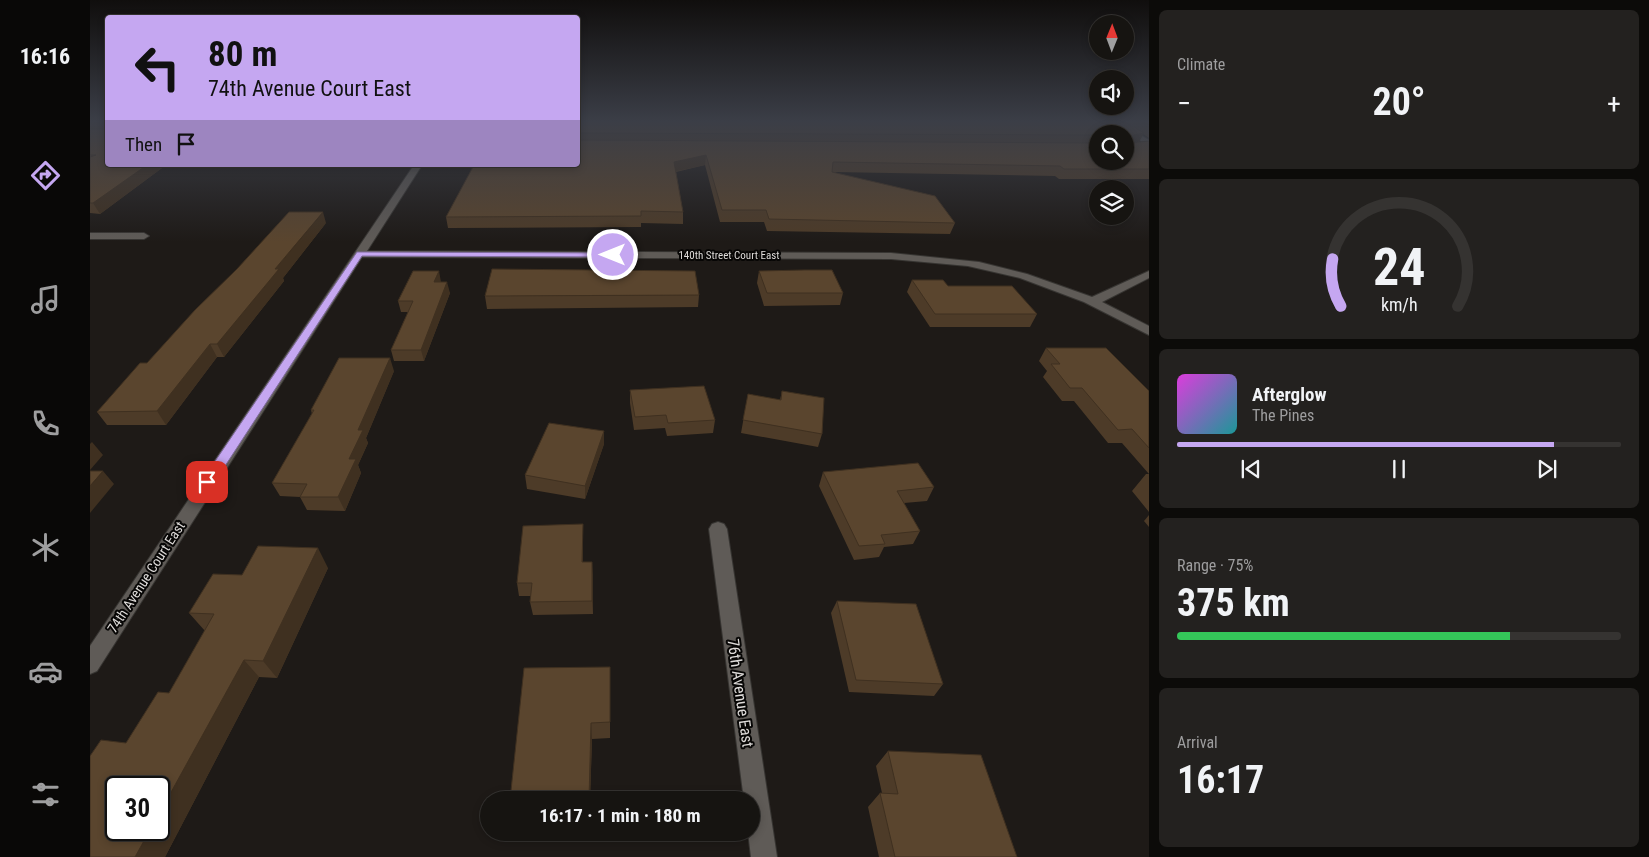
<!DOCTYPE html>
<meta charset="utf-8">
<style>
:root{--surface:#161411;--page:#23211f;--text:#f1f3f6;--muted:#9e9e9f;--line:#353331;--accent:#c5a7f1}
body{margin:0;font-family:"Roboto Condensed",sans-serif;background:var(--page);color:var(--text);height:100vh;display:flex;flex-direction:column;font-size:19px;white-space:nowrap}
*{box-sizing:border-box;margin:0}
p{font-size:16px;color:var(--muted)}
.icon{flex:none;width:28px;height:28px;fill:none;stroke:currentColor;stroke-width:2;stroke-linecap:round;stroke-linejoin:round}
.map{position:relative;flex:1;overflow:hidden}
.details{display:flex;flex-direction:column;gap:10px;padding:10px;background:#0c0b09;width:500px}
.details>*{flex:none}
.hud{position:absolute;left:15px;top:15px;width:475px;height:152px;border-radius:5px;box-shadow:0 2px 8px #0003,0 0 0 1px var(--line);background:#c5a7f1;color:#111;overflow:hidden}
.needle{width:32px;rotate:1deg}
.controls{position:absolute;left:999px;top:15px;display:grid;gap:10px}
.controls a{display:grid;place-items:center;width:45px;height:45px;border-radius:50%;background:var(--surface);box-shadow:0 2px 8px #0003,0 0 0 1px var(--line);font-size:25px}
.speed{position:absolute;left:15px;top:776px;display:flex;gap:10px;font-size:25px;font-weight:700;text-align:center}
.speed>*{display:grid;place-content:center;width:65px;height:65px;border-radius:50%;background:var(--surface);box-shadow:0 2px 8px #0003,0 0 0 1px var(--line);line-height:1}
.speed .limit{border:2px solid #111;border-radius:8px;background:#fff;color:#111}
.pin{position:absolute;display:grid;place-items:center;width:42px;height:42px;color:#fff;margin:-21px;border-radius:10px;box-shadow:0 2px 8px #0006}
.me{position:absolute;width:55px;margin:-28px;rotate:270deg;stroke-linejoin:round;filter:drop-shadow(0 0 4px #0008)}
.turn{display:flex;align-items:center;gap:18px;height:105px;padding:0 20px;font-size:22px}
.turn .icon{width:65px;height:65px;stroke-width:2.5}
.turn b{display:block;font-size:35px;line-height:42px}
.then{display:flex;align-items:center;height:48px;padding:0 20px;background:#0003;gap:10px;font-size:19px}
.big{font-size:38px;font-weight:700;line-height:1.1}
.details .tile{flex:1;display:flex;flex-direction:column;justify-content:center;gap:8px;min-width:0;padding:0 18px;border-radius:8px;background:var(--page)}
.details .dial{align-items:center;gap:0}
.dial svg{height:130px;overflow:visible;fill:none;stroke:var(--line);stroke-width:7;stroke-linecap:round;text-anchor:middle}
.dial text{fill:var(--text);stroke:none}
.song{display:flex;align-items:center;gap:15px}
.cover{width:60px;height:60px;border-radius:8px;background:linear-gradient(135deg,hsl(300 70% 55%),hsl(180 70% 35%))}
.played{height:5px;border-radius:2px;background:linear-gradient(90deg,var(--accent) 85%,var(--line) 85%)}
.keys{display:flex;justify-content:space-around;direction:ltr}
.heat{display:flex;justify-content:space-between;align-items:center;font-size:28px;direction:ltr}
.charge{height:8px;border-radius:4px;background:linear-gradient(90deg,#34c759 75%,var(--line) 0)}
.trip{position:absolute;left:390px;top:791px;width:280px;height:50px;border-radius:25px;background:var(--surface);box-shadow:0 2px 8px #0003,0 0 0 1px var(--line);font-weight:700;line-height:50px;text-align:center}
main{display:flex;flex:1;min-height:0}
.dock{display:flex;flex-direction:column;width:90px;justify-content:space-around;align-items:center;background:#090807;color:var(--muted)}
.dock .icon{width:35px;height:35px}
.dock .selected{color:var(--accent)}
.dock b{font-size:22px;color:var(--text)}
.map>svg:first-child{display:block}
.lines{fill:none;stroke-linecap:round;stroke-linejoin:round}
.minor-casing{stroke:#373532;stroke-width:2}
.minor{fill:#5f5b57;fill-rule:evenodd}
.wall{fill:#4d3b28;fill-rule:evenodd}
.shaded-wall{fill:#3f3020}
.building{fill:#5a452e;stroke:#3f3020}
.route{fill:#c5a7f1;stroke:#806d9d}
.labels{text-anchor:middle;stroke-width:4;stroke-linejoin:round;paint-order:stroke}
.far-street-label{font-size:11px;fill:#dedbd9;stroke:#070605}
.street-label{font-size:14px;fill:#dedbd9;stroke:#070605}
.near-street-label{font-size:16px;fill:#dedbd9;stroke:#070605}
</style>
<main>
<nav class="dock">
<b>16:16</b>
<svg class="icon selected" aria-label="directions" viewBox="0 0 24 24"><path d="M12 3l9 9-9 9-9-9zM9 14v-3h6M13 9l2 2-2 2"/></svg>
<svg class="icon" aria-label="music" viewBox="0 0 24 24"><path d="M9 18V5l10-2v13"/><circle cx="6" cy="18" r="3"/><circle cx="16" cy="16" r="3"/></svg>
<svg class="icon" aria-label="phone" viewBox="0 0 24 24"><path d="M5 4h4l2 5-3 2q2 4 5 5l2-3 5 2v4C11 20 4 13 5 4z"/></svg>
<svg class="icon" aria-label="climate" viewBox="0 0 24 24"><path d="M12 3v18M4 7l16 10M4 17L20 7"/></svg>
<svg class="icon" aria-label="car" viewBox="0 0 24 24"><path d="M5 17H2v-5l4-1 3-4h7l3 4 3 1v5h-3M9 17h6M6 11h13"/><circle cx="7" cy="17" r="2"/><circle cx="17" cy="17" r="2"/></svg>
<svg class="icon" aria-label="filters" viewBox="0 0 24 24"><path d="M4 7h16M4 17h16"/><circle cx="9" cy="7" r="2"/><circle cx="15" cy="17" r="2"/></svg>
</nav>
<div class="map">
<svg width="1059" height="857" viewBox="0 0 1059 857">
<rect width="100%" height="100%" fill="#1e1a17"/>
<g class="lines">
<defs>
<g id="minor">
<path d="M1020 122H1029L1059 140V147L1054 149 1035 151V147L1054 143Z"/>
<path d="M324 165H332L277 251 801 253 889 262 937 274 1002 297 1059 271V278L1012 302 1059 326V335L994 302 930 278 878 266 801 259 272 257 7 671 0 674V646Z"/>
<path d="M0 233H54L59 236 54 239H0Z"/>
<path d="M628 522 634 524 637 529 687 857H661L658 832H661V800H654L619 529 622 524Z"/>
</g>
</defs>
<use href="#minor" class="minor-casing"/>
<use href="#minor" class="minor"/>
</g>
<g class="wall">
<path d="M0 122H18V165H76L10 214 0 213Z"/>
<path d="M488 122H1059V138L1053 134 1049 142 1059 141V179H969L965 176 744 172 865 223 860 234 677 231 674 222H630L615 165 586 172 593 212V224L551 223V227L358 228 356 217ZM1008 134H1035L1008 161Z"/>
<path d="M236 223 193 278 194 281 134 357H127L76 425H17L7 412 57 363Z"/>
<path d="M669 271 753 293 750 305 674 306 667 283Z"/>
<path d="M822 280 947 314 940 327H840L817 292Z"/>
<path d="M351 282 360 293 334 361H304L301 350 318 312H311L308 301Z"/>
<path d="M609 295 608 307 397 309 395 296Z"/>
<path d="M956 348 1059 391V512L1042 491 1056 474H1059L1032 443H1018L984 401H972L953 377 957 371 949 361Z"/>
<path d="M304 371 276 438 278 443 268 465 271 473 255 511 217 510 210 497 190 496 182 483 222 414 221 410Z"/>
<path d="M540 390 625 420 623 433 577 436 575 428 544 430 540 403Z"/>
<path d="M692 391 732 434 728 447 651 433 658 394 690 400Z"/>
<path d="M514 431V444L495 499 437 489 435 475Z"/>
<path d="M733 472 844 487 837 501 814 503 830 531 823 544 794 547 789 557 764 560 729 486Z"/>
<path d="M1059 515V527L1054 521Z"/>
<path d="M493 537V562L503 575V614L443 615 440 602 441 596H429L427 583Z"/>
<path d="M238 568 187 678 169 677 75 857H0L36 743 79 693 115 631 99 613 152 575Z"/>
<path d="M747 601 853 684 844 696 759 692 741 613Z"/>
<path d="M520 684V738L502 739 500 800H420Z"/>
<path d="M798 751 927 857H789L778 807 790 793H792L786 766Z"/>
</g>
<g class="shaded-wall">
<path d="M1054 133 1049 142 1035 145 1039 136Z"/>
<path d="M616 155 615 165 583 172 584 162Z"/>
<path d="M57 165H76L10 214 3 203Z"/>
<path d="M233 212 236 223 193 278 194 281 134 357 127 344 185 269Z"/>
<path d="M349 271 351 282 347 293 344 282Z"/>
<path d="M357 282 360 293 334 361 331 350Z"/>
<path d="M120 344 127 357 76 425 67 411Z"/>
<path d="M300 358 304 371 276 438 278 443 268 465 271 473 255 511 248 497 259 459 268 430Z"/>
<path d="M514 431V444L495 499V486Z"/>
<path d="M2 442 13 455 0 470V444Z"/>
<path d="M13 471 24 484 0 513V486Z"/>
<path d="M493 524V576L492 562Z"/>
<path d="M228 548 238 568 187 678 173 661Z"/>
<path d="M502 562 503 575V614L502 601Z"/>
<path d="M154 660 169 677 75 857H45L60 830H69V814Z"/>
<path d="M501 723 502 739 500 800H499Z"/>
</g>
<g class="building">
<path d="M0 122H18V165H57L3 203H0V157L6 155H0V129H13L15 128 14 122Z"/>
<path d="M488 122H1036L1054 133 1039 136V143L1059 141V169H974L970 166 743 162 742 172 845 196 865 223 679 219 676 210H632L616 155 584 162 593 212 551 211V216L356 217 384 165H488V140L1008 143V161H1035V134H1008V135L488 133Z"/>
<path d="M1053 122H1059V125Z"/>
<path d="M199 212H233L185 269H189L127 344H120L67 411 7 412 50 363H57L105 310 147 269Z"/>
<path d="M402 269 605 271 609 295 395 296Z"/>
<path d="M714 270H742L753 293H677L669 271Z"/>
<path d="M323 271H349L344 282H357L331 350H301L323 301H308Z"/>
<path d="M822 280H853L858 286H922L947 314H845Z"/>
<path d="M956 348H1016L1059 391V448L1042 429 1028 430 992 388H980L961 364H970Z"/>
<path d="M249 358H300L268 430H273L259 459H266L248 497H210L217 484 182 483 224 410H221Z"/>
<path d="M614 386 625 420 578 423 576 415 545 417 540 390Z"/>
<path d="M692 391 734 398 732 434 653 420 658 394 691 400Z"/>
<path d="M459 423 514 431 495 486 435 475Z"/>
<path d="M828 463 844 487 807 491 830 531 791 535 795 544 769 546 733 472Z"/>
<path d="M0 471H13L0 486Z"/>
<path d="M493 524 492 562H502V601L440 602 442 583H427L433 526Z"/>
<path d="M168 546 228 548 173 661 154 660 69 814V788H26V830H60L45 857H0V756L11 740 36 743 68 692 79 693 124 614 99 613 123 574 152 575Z"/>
<path d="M747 601 826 604 853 684 766 680Z"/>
<path d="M520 667V722L501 723 499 800H420L434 668Z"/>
<path d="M798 751 891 755 927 857H805L790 793 808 794Z"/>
</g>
<linearGradient id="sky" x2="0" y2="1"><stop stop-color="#100e0d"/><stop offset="0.5" stop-color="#3b3e47"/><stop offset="1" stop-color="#3b3e47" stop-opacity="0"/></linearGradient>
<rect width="1059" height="242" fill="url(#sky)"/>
<path class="route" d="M267 252 523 253 527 255 523 257 272 256 122 486H113L111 482 113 479Z"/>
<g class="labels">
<g class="far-street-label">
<text x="639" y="259">140th Street Court East</text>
</g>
<g class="street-label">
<text transform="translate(56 577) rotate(-57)" y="5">74th Avenue Court East</text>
</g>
<g class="near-street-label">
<text transform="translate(651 693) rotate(82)" y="6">76th Avenue East</text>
</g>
</g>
</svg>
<div class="controls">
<a><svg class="needle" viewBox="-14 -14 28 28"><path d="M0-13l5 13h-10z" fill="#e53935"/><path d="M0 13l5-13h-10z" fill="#9e9e9f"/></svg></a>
<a><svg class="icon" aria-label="sound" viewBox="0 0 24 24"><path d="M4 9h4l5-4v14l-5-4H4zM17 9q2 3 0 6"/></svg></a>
<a><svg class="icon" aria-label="search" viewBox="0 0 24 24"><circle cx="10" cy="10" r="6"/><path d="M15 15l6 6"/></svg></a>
<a><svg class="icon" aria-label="layers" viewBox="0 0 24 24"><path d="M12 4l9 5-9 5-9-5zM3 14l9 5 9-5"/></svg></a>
</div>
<div class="speed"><div class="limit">30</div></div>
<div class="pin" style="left:117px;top:482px;background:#d93025"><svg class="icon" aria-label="arrive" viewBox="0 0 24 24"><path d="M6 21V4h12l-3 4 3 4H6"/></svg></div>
<svg class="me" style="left:523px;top:255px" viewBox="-20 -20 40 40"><circle r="17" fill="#c5a7f1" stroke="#fff" stroke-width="3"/><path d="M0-11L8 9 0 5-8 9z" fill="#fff"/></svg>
<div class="trip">16:17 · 1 min · 180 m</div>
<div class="hud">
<div class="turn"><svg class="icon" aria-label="left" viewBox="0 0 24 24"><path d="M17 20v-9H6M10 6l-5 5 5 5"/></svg><div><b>80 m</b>74th Avenue Court East</div></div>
<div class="then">Then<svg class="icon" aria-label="arrive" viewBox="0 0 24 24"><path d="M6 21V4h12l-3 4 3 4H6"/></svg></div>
</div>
</div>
<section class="details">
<div class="tile"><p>Climate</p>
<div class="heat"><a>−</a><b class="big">20°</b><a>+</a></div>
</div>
<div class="tile dial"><svg viewBox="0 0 100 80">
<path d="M14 69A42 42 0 1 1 86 69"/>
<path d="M14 69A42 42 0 0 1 9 40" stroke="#c5a7f1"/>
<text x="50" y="56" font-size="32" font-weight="700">24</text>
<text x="50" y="72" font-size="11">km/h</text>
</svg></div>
<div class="tile">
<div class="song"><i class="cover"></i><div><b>Afterglow</b><p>The Pines</p></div></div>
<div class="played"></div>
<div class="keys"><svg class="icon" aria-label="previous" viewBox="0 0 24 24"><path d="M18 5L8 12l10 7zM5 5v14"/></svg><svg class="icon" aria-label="pause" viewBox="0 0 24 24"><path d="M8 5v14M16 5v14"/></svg><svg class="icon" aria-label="next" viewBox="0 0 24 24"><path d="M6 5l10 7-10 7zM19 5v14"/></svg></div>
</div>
<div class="tile"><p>Range · 75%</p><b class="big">375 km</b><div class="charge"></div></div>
<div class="tile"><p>Arrival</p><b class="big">16:17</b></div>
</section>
</main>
